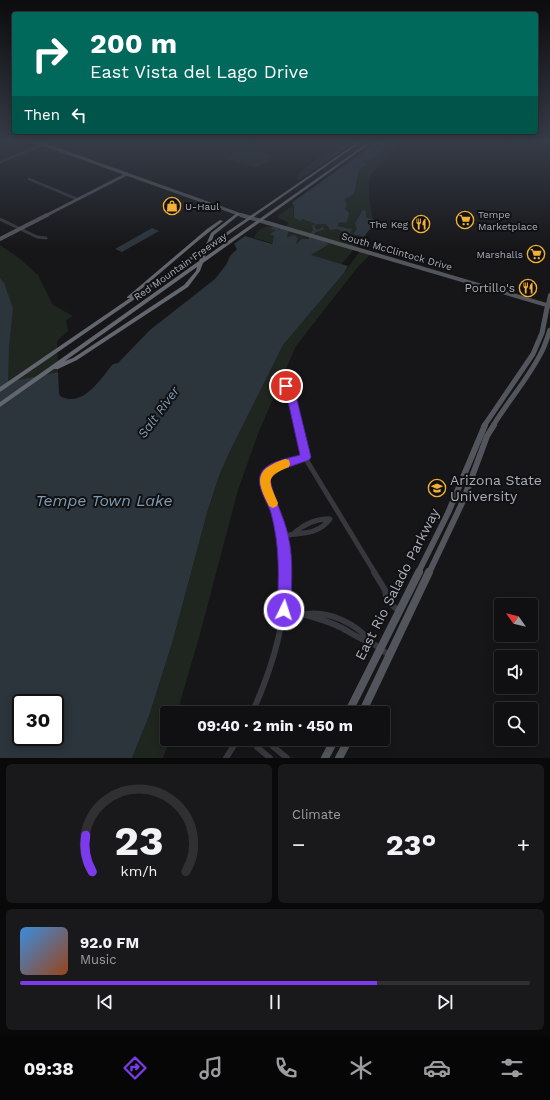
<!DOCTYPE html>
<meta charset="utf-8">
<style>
:root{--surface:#101012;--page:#19191b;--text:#f1f3f6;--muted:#9c9d9f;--line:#303032;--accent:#7c3aed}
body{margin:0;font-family:"Work Sans",sans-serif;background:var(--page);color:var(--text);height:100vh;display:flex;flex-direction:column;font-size:15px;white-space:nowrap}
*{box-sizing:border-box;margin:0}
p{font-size:13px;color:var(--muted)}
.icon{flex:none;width:22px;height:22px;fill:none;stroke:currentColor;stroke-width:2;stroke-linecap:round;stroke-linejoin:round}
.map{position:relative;height:758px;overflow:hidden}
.details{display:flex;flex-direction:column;gap:6px;padding:6px;background:#09090a;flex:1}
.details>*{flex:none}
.hud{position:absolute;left:12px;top:12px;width:526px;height:122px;border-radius:4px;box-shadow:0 2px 10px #0003,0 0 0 1px var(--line);background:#00695c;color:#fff;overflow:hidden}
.needle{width:26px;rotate:304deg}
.controls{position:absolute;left:494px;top:598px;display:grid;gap:8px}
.controls a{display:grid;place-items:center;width:44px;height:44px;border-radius:4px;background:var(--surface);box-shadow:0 2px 10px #0003,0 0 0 1px var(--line);font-size:20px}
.speed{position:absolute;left:12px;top:694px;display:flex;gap:8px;font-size:20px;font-weight:700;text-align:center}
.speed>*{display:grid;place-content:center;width:52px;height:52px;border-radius:50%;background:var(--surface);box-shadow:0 2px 10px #0003,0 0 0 1px var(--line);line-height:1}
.speed .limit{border:2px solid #111;border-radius:6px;background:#fff;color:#111}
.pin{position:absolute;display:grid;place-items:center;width:34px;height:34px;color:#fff;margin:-17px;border:2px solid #fff;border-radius:50%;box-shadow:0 1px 4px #0007}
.me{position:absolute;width:44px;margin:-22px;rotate:4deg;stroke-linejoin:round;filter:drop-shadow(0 0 3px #0008)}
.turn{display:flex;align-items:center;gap:14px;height:84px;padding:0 12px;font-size:18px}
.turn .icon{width:52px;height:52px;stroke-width:2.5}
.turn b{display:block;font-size:28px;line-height:34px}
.then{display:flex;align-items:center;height:38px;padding:0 12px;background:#0003;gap:8px;font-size:15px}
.big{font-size:30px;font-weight:700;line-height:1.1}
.details .tile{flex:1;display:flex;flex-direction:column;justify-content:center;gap:6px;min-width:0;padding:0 14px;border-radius:6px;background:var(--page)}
.details .dial{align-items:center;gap:0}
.dial svg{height:104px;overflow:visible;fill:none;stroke:var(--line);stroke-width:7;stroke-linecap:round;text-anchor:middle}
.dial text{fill:var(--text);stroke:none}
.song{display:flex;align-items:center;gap:12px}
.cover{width:48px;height:48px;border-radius:6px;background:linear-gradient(135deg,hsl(210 70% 55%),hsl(20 70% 35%))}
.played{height:4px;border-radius:2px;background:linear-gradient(90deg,var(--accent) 70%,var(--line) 70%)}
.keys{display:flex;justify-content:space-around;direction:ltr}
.heat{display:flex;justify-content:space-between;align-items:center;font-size:22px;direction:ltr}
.details .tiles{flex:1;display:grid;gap:6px;grid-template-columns:1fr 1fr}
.tile:last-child{grid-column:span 2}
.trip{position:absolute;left:160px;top:706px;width:230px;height:40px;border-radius:4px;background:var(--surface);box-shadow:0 2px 10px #0003,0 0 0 1px var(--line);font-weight:700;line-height:40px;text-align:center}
.menu{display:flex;height:64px;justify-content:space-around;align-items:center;background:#060607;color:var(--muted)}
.menu .icon{width:28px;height:28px}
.menu .active{color:var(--accent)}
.menu b{font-size:18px;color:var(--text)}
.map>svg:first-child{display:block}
.green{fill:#1e261f}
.water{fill:#2c353c;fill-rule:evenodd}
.pier{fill:#161618}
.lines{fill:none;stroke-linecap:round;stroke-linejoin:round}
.minor-far4{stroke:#37383d;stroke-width:2.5}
.minor-far3{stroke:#37383d;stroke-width:3}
.minor-far2{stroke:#37383d;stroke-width:4}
.minor-far1{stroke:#37383d;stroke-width:5}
.minor{stroke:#37383d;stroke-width:6}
.major-far4{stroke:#53555c;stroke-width:3}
.major-far3{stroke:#53555c;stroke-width:4}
.major-far2{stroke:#53555c;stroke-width:5}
.major-far1{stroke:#53555c;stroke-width:6}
.major{stroke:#53555c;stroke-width:8}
.highway{fill:#63666e;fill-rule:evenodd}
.route{fill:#7c3aed;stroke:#51269a}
.slow{fill:#f59e0b}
.labels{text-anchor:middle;stroke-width:4;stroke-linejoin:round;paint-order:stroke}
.far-poi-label{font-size:10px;fill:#a8adb8;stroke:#111113;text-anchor:start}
.far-street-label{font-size:10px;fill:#a8adb8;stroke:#111113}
.poi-label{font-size:12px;fill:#a8adb8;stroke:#111113;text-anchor:end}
.water-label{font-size:13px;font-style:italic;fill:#7f9bb3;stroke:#111113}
.near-poi-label{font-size:14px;fill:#a8adb8;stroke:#111113;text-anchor:start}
.near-street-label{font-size:14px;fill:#a8adb8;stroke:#111113}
.near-water-label{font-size:16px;font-style:italic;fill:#7f9bb3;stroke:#111113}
</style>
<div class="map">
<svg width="550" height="758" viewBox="0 0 550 758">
<rect width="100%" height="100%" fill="#161618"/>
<g class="green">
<path d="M339 142H350L304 175 296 183 299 173Z"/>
<path d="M388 142H401L387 159H383L385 162C381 166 376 168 373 172 365 185 371 206 373 220L366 217V211H362L357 219V236L364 237 365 239C355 246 350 256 341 264L310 255 318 239H311L316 232 324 230 321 228 319 230H316L315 228 316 224 325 223 332 230 335 229 343 232 350 228 338 226 337 223 347 205 345 199 354 194 359 170 366 163 362 161 374 158Z"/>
<path d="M246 147 274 156 271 158 273 159 255 168 240 163H235L236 162 226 158 235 152Z"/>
<path d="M293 205 294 218 308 220 315 224C314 226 314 228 313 230 312 238 302 241 296 244L298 238 291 236 287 237 288 231 278 230 279 229 271 228 276 230 273 235 274 236 272 243 254 238C259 225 272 225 284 227L289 223 277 217Z"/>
<path d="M0 245 19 258 38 275 53 305 73 316 66 320 68 331 57 341 58 372 0 384Z"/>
<path d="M360 251 371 254 357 268 296 346 259 431 238 490 200 634 177 713H167V739H170L163 758H132L149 716 173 640 207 513 219 476 229 453 283 345 344 273Z"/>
</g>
<g class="water">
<path d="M350 142H388L374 159 362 161 367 164V165L359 170 354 194 345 199 347 205 345 209 349 213 347 222 338 223V226L352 229 350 233 343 232 336 229 330 230 326 224H316L315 228 317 230 323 227 324 230 316 232 311 238 318 239 329 244 311 255 348 266 344 273 283 345 229 453 219 476 207 513 173 640 149 716 132 758H0V278L4 283 13 308 9 348 8 382 58 372 59 393 60 396C83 409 101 378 113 364L118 363 150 330 215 279 226 265 230 256 237 249 234 244 245 236 272 244 274 236 270 234 276 230 270 229 273 227 279 228 278 230 282 228 289 230 287 237 294 235 298 238 296 244 302 239H308L313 229 312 226 315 224 303 219 301 221 294 218V206L289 198 296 183 304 175ZM21 703H55V737H21Z"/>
<path d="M364 210 366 211V217L375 220V229L369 230 364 237 353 234 357 229 355 223 362 211Z"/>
<path d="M152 228 159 231 122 252 115 249Z"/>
</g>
<path class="pier" d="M354 142H377L290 204 287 198 295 182Z"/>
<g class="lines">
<g class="minor-far4">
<path d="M0 162 44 144"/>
<path d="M29 179 77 199"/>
</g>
<path class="minor-far3" d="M0 219 37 237 46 238"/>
<g class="minor-far2">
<circle cx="286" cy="390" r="4"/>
<path d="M290 392 298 426"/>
</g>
<g class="minor-far1">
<path d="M298 425 307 461 375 573"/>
<path d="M283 536C300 532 317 536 330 519 316 518 303 525 293 534"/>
<path d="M286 573 283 536 265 484C267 464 290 461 306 457"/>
</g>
<g class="minor">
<path d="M374 572 385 590 387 601 399 611"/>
<path d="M284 610C303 614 323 619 340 627 351 632 359 640 371 642 357 624 330 611 307 614"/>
<path d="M371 642 389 655"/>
<path d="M252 713C272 669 287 621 286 572"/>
<path d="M255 739 257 747 270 758"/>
<path d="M264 739 287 758"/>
<path d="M226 758 238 739"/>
</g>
<g class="major-far4">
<path d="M37 142 244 216"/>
<path d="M45 216 127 174"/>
</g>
<g class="major-far3">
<path d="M241 215 550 306"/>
<path d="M0 239 47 215"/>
<path d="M547 309 550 295"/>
</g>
<g class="major-far2">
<path d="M484 426 533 354 542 333 547 308"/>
<path d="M493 426C508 401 528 379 541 353 545 346 547 338 550 330"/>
</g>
<g class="major-far1">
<path d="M418 573 448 513 485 425"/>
<path d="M429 573 463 501 487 436 494 425"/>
</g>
<g class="major">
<path d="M348 713 419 572"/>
<path d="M362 713 429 572"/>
<path d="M325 758 335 739"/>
<path d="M339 758 349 739"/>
</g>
<path class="highway" d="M358 142H361L209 248 205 257 369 142H372L203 263 200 271 188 287 77 360 58 369H54L0 407V402L199 261 203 252 0 392V387L130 298H127V297L207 229 220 220 223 221 199 240 133 296 205 247 211 233 237 213 240 214 214 235 211 243ZM197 267 196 271 184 285 73 358 65 361Z"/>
</g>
<linearGradient id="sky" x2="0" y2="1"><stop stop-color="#0c0c0d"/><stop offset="0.57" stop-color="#363c48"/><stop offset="1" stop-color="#363c48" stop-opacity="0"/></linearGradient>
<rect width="550" height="248" fill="url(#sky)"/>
<path class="route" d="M286 383 292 385 296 390 295 392 311 457 309 460 277 471 270 479C273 498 284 516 288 535 294 560 291 586 291 610L289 615 284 617 279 615 277 610C279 577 280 546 271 513 267 500 253 483 263 470 271 461 289 458 300 455L286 392 287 390 281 386Z"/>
<path class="slow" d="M285 459 289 460 290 464 289 467C264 477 269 481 278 503L277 506 273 508 269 506C256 480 254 470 285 459Z"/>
<defs>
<symbol id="shop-ring" viewBox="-11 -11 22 22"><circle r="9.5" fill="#111113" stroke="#f2b134" stroke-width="1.5"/><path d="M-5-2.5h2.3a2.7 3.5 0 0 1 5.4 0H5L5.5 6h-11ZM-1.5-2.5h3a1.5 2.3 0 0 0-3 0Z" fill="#f2b134"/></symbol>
<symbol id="supermarket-ring" viewBox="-11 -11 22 22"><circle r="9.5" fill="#111113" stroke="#f2b134" stroke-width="1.5"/><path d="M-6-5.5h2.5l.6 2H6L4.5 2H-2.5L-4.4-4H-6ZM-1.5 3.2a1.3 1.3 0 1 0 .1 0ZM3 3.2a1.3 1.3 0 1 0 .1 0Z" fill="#f2b134"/></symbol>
<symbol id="restaurant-ring" viewBox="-11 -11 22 22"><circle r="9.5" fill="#111113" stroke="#f2b134" stroke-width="1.5"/><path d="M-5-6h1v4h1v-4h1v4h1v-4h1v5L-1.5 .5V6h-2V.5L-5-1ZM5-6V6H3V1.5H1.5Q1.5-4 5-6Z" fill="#f2b134"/></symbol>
<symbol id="university-ring" viewBox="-11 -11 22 22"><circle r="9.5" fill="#111113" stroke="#f2b134" stroke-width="1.5"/><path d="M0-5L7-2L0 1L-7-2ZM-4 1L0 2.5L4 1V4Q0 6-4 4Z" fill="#f2b134"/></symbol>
</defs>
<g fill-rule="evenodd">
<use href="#shop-ring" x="162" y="196" width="20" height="20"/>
<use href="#supermarket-ring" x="455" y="210" width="20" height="20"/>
<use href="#restaurant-ring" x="411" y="214" width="20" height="20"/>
<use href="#supermarket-ring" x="526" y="244" width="20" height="20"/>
<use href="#restaurant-ring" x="518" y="278" width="20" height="20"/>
<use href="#university-ring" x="427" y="478" width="20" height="20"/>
</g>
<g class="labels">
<g class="far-poi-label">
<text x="185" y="210">U-Haul</text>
<text x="478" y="218">Tempe<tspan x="478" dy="12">Marketplace</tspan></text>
<text x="408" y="228" text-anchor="end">The Keg</text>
<text x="523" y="258" text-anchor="end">Marshalls</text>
</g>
<g class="far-street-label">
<text transform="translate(397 251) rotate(16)" y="4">South McClintock Drive</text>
<text transform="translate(180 266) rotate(-35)" y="4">Red Mountain Freeway</text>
</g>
<g class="poi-label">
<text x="515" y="292">Portillo's</text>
</g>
<g class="water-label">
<text transform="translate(158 412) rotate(-54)" y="5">Salt River</text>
</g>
<g class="near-poi-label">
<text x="450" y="485">Arizona State<tspan x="450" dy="16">University</tspan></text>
</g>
<g class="near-street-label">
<text transform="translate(397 584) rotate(-63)" y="5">East Rio Salado Parkway</text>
</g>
<g class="near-water-label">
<text x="104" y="506">Tempe Town Lake</text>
</g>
</g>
</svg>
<div class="controls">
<a><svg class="needle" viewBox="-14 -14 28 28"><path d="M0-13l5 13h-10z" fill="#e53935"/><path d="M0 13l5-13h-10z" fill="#9c9d9f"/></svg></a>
<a><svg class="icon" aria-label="sound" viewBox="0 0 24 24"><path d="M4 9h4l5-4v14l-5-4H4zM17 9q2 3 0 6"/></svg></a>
<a><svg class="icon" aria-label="search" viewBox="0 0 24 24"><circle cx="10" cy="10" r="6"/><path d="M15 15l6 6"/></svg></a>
</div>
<div class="speed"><div class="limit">30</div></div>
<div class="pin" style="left:286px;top:386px;background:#d93025"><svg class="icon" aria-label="arrive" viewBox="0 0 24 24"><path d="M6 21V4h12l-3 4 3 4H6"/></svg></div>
<svg class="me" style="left:284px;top:610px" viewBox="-20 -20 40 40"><circle r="17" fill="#7c3aed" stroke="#fff" stroke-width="3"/><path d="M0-11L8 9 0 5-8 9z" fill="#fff"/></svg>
<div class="trip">09:40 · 2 min · 450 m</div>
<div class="hud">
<div class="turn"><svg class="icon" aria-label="right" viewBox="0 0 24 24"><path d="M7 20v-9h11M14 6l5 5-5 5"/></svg><div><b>200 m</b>East Vista del Lago Drive</div></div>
<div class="then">Then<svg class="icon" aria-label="left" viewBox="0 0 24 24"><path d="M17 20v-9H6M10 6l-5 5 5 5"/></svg></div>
</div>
</div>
<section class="details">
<div class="tiles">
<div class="tile dial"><svg viewBox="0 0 100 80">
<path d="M14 69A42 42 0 1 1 86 69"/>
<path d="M14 69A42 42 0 0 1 9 41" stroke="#7c3aed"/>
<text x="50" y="56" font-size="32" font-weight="700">23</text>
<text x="50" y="72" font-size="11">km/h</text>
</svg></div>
<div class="tile"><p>Climate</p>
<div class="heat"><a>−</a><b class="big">23°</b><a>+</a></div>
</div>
<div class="tile">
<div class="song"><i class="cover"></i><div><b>92.0 FM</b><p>Music</p></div></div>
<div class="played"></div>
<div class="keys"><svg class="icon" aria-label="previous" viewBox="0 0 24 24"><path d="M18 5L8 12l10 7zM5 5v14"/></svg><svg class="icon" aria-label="pause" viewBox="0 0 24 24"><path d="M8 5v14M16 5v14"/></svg><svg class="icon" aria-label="next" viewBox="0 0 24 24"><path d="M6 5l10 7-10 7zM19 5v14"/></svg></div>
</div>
</div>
</section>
<nav class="menu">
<b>09:38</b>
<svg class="icon active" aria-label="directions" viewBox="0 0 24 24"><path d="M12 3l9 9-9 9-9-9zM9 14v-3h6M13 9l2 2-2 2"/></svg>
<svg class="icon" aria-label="music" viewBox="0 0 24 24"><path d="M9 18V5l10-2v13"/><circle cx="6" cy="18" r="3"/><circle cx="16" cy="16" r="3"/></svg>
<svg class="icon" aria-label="phone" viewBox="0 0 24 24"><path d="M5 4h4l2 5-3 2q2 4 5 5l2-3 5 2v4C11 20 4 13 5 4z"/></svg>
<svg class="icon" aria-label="climate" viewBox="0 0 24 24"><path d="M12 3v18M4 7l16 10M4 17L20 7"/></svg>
<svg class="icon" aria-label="car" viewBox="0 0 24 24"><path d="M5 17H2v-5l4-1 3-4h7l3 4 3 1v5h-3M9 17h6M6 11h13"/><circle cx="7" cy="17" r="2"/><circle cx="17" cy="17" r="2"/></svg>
<svg class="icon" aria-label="filters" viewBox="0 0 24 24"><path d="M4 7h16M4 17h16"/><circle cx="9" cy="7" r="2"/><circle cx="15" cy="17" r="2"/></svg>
</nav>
